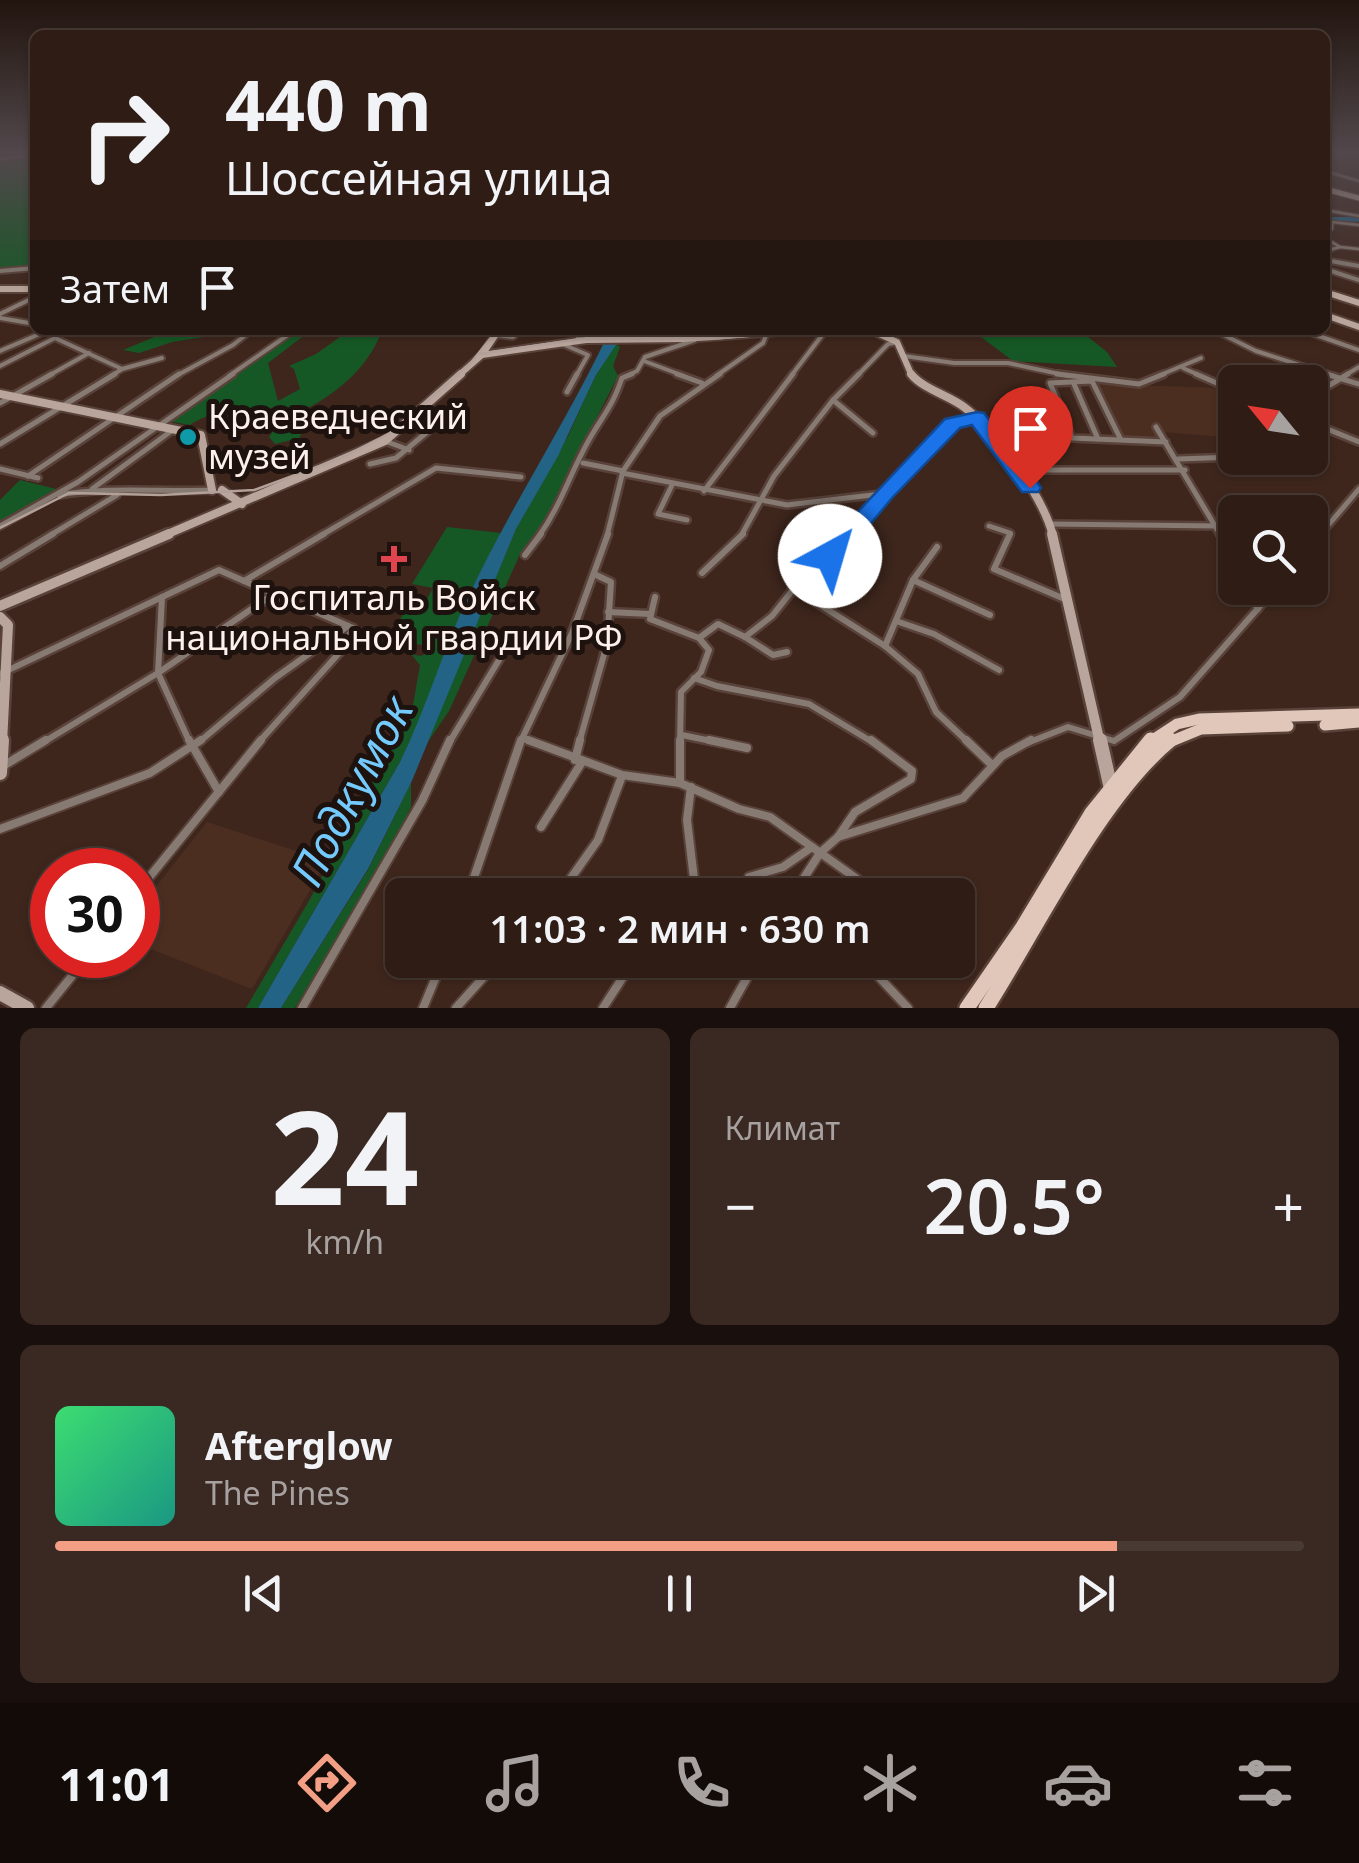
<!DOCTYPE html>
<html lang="ru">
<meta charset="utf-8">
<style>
:root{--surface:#2e1c15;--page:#3a2922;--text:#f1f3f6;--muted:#a7a1a0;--line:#493a34;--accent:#f39f86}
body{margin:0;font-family:"Noto Sans",sans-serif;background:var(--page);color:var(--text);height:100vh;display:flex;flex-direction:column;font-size:38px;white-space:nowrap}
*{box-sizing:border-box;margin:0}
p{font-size:32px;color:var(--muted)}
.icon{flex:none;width:55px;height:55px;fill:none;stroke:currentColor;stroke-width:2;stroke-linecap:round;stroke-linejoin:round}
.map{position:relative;height:1008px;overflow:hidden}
.drawer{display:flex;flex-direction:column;gap:20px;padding:20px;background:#190f0c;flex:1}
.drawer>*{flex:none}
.guide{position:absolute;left:30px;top:30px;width:1300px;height:305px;border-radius:15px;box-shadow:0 2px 8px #0004,0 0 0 2px var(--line);background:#2e1c15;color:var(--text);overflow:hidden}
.needle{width:65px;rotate:300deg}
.controls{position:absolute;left:1218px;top:365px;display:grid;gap:20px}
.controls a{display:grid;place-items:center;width:110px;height:110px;border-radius:15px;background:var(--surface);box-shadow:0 2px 8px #0004,0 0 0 2px var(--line);font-size:50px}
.speed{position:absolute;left:30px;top:848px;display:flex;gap:20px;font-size:50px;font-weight:700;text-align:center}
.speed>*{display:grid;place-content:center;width:130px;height:130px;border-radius:50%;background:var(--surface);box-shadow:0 2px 8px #0004,0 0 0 2px var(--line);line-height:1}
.speed .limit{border:15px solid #d22;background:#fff;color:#111}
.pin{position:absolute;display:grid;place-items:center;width:85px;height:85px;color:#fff;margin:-102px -42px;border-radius:50% 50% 50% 0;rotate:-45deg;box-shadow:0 0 10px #0007}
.pin .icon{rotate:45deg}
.me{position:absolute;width:110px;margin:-55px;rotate:39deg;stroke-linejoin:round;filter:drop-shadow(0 0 8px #0008)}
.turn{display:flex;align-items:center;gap:35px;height:210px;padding:0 30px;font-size:45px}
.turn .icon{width:130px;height:130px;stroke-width:2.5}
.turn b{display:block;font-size:70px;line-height:85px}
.then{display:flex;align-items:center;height:95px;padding:0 30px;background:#0003;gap:20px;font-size:38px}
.big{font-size:75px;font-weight:600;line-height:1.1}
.drawer .card{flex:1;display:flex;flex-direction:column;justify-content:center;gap:15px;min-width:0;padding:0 35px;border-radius:15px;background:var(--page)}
.drawer .dial{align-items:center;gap:0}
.dial b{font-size:130px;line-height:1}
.song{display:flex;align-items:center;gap:30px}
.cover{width:120px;height:120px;border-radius:15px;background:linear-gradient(135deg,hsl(140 70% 55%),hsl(170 70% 35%))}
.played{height:10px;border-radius:5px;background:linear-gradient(90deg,var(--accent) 85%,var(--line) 85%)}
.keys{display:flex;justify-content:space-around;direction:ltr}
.heat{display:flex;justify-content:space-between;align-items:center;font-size:55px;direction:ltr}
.drawer .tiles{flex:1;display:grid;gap:20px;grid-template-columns:1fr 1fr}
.card:last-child{grid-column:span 2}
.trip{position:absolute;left:385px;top:878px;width:590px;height:100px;border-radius:15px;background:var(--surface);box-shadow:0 2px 8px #0004,0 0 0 2px var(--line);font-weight:600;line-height:100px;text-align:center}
.tab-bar{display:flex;height:160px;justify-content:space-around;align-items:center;background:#120b08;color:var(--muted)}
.tab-bar .icon{width:70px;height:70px}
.tab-bar .on{color:var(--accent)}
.tab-bar b{font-size:45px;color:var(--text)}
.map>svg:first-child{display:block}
.built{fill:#4c2e20}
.green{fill:#165825}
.water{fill:#226386}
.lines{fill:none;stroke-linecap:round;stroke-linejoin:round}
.river{stroke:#226386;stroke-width:5}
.street-far4-casing{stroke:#594239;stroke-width:5}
.street-far3-casing{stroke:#594239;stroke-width:8}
.street-far2-casing{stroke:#594239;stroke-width:10}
.street-far1-casing{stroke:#594239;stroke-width:11}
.street-casing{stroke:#594239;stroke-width:12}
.secondary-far4-casing{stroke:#594239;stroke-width:8}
.secondary-far3-casing{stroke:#594239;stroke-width:10}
.secondary-far2-casing{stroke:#594239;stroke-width:12}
.secondary-far1-casing{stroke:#594239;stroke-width:15}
.secondary-casing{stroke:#594239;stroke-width:19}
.primary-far1-casing{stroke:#594239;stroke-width:16}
.primary-casing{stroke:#594239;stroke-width:20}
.street-far4{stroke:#867a73;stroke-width:2.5}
.street-far3{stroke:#867a73;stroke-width:4}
.street-far2{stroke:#867a73;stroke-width:5}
.street-far1{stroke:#867a73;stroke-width:6}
.street{stroke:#867a73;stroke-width:8}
.secondary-far4{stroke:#b9a59b;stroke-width:5}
.secondary-far3{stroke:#b9a59b;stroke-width:6}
.secondary-far2{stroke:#b9a59b;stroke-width:8}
.secondary-far1{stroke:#b9a59b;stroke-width:10}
.secondary{stroke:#b9a59b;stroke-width:14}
.primary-far1{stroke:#e1c7b9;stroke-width:11}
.primary{stroke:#e1c7b9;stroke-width:15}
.tram{stroke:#b2a099;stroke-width:2.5}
.route{fill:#1a73e8;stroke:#114b97;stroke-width:2.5}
.culture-dot{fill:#0f9aa8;stroke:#1d120e;stroke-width:4}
.health-dot{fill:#e0444e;stroke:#1d120e;stroke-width:4}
.labels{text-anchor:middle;stroke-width:10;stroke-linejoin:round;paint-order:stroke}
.poi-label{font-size:35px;fill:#fef1eb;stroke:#1d120e;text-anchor:start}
.near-water-label{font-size:45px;font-style:italic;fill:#74cafc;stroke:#1d120e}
</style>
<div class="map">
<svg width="1359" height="1008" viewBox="0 0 1359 1008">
<rect width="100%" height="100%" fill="#3e261c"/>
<g class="built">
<path d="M1098 384 1221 388 1235 394V438L1163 432 1154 425 1162 441 1121 439Z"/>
<path d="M207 822 327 861 252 989 138 944V909Z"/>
</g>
<g class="green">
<path d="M0 154H35V267L0 270Z"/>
<path d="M171 330H248L172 342 139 353 123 350Z"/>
<path d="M296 330 310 331 268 363 278 401 300 389 294 369 289 366 316 354 340 337 331 330H382C369 368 334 396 300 412L305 417 316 413 299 438 275 444 269 437 280 420V407C248 413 217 406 190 425L167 421Z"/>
<path d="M1082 332 1107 352 1117 367 1013 361 977 334Z"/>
<path d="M616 344 620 347 613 366 618 376 543 523 521 552 449 711 425 746 516 529 568 436 596 375Z"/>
<path d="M20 480 56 489 0 521V500Z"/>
<path d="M447 527 501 533 467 598 420 721 400 762 258 1008H246L310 899 413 705 420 665 411 654 421 656 436 647 388 640 409 604 423 606 433 588 412 584Z"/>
<path d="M411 783V806L400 831 295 1008H281L368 870Z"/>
</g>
<path class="water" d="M610 330H619L620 339 596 375 558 456 516 529 411 783 368 869 281 1008H258L400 762C426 709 442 653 467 599 510 507 567 422 610 330Z"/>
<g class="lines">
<path class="river" d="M1325 220 1359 219"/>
<defs>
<g id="street-far4">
<path d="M0 159 35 155"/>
<path d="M31 166H35"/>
<path d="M1325 171 1359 181"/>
<path d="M1325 210 1359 216"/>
<path d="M1325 233 1332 229V222L1359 225"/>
<path d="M1325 238 1340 247 1359 249"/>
<path d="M1325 251 1340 247"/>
</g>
<g id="street-far3">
<path d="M1325 251 1331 249"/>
<path d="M1325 260 1359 266"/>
<path d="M1325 269 1359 280"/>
<path d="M0 271 35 268"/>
<path d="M0 314 35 297"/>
<path d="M0 318 35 324"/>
<path d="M1214 330 1256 351 1334 376"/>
<path d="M1302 330 1359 350"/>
<path d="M251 331 272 330"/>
<path d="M884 334 920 330"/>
<path d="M496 335 513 337 521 330"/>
<path d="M578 337 592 330"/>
<path d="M560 343 588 355 576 376"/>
<path d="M0 351 49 330"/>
<path d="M904 356 954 363H1008L1069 376"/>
<path d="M644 361 684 376"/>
<path d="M0 366 55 338 122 369 162 358"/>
<path d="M1183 368 1201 376"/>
<path d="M48 376 89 353"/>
<path d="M111 376 122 369"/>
<path d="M176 376 233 345 252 330"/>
<path d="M229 376 295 330"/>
<path d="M626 376 637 371 645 357 695 340"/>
<path d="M716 376 763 343 767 333"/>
<path d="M791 376 826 330"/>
<path d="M857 376 888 344 894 343"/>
<path d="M1158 376 1201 358"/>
<path d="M1344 376 1359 367"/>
</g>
<g id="street-far2">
<path d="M677 374 702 383"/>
<path d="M1057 374 1139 384 1164 374"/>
<path d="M1196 374 1235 391"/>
<path d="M1326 374 1359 384"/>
<path d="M1074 384 1098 439"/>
<path d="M567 392 577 374"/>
<path d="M1310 397 1348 374"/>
<path d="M833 400 873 433"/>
<path d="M0 403 52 374"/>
<path d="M1310 422 1359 442"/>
<path d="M1156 427 1221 536"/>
<path d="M1121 440 1092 381 1050 383 1072 438 1166 442"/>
<path d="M385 441 409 450"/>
<path d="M0 444 115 374"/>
<path d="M1178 459 1235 457"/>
<path d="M583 463 623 471"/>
<path d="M370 464 396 458 432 428"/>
<path d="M0 469 38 478"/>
<path d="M1018 470H1185"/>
<path d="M622 473 787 505 881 494"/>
<path d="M28 476 179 374"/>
<path d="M672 485 658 514 687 520"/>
<path d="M92 489 174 429"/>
<path d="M704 491 793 374"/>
<path d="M59 495C106 486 163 492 212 490"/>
<path d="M1050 524 1218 526"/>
<path d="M0 526 78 482 233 374"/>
<path d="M989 526 1010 533 1009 536"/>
<path d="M49 536 117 495"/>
<path d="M320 536 436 468 521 477"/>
<path d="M539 536C563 502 572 467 593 433 607 410 613 404 622 378L632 374"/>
<path d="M607 536 623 471 660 416 720 374"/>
<path d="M741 536 774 476 833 400 859 374"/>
<path d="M848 536 947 426 974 418"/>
<path d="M1319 536 1359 489"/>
</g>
<g id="street-far1">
<path d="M1010 534 994 569 1067 600"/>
<path d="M1220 534 1235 562"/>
<path d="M1310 547 1321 534"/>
<path d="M525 555 541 534"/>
<path d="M0 566 53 534"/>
<path d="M702 573 743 534"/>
<path d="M913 580 990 615"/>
<path d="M792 587 885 646 918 674 936 712 969 743"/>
<path d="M1247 588 1258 609"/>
<path d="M162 597 158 673 190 743"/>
<path d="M655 597 650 619 699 638"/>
<path d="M608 612 650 614"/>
<path d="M896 621 934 634 999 670"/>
<path d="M745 637 773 655 787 652"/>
<path d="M885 646 913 580 937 547"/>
<path d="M0 674 219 570 244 581"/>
<path d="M694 678 717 686 809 704 874 743"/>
<path d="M682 735 721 743"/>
<path d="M522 738 535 743"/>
<path d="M42 743 158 673 272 595"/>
<path d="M198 743 275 678 348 626"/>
<path d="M258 743 341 651 353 628 244 581 324 534"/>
<path d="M449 743 514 635"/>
<path d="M520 743 572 633 608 534"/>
<path d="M579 743 607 644 611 582 594 574"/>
<path d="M680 743 681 692 701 672 709 650 699 638 718 624 745 637 772 616 803 577 850 534"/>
<path d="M1027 743 1068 727 1114 741 1180 697 1276 588"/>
</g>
<g id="street">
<path d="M189 740 219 792"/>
<path d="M528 740 622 775 680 783 739 809 770 817 871 889 869 895"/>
<path d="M709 740 747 748"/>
<path d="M966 740 992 765"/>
<path d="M575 760 580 740"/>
<path d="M3 766 46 740"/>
<path d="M680 783V740"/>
<path d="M541 827 582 762"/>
<path d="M0 829 150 773 201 740"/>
<path d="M838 837 855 812 911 779 912 771 871 740"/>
<path d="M749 877 783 867 812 847"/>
<path d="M138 891 261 740"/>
<path d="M468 895 521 740"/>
<path d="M559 895 598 840 622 776"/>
<path d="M685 895 694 879 687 820 691 787"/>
<path d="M793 895 820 853 838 837 963 798 1002 756 1031 740"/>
<path d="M863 960 908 1008"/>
<path d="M46 1008 89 955"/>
<path d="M302 1008 422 801 450 740"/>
<path d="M423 1008 443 960"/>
<path d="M456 1008 499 960"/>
<path d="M603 1008 634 960"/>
<path d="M730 1008 757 960"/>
</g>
<path id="secondary-far4" d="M1325 189 1359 198"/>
<g id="secondary-far3">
<path d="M0 289H35"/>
<path d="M1325 292 1359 303"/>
<path d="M1325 315 1359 327"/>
<path d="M870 330 897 342 912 376"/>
<path d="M482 355 586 340 683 339 805 330"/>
<path d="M458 376 482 355 499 330"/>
</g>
<g id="secondary-far2">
<path d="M911 374C923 389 948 395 964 407 995 430 1044 498 1053 536"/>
<path d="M0 394 201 435 212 490"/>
<path d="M222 490 242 504"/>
<path d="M163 536 385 441 461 374"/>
</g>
<g id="secondary-far1">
<path d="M1052 534 1100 743"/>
<path d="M0 606 169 534"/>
<path d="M0 617 8 625 2 743"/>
</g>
<g id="secondary">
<path d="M1100 740 1111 789"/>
<path d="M0 773 2 740"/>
<path d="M0 993 27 1008"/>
</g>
<g id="primary-far1">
<path d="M1325 725 1359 722"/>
<path d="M1148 743 1177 724 1199 719 1359 714"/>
<path d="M1167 743 1201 729 1288 726"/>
</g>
<g id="primary">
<path d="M967 1008 1023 927 1092 813 1151 740"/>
<path d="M986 1008C1036 930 1100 797 1170 740"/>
</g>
</defs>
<use href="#street-far4" class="street-far4-casing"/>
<use href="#street-far3" class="street-far3-casing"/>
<use href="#street-far2" class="street-far2-casing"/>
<use href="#street-far1" class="street-far1-casing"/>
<use href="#street" class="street-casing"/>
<use href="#secondary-far4" class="secondary-far4-casing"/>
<use href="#secondary-far3" class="secondary-far3-casing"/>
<use href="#secondary-far2" class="secondary-far2-casing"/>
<use href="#secondary-far1" class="secondary-far1-casing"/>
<use href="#secondary" class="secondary-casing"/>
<use href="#primary-far1" class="primary-far1-casing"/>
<use href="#primary" class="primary-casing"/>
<use href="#street-far4" class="street-far4"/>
<use href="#street-far3" class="street-far3"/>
<use href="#street-far2" class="street-far2"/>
<use href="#street-far1" class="street-far1"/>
<use href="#street" class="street"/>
<use href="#secondary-far4" class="secondary-far4"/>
<use href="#secondary-far3" class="secondary-far3"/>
<use href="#secondary-far2" class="secondary-far2"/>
<use href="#secondary-far1" class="secondary-far1"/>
<use href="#secondary" class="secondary"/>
<use href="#primary-far1" class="primary-far1"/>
<use href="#primary" class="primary"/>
<g class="tram">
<path d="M480 354 581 339H711L816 330"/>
<path d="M0 528 69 493 161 495 254 490 339 459 388 434 470 364 497 330"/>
</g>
</g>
<linearGradient id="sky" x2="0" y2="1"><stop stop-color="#22150f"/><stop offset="0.52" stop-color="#52474b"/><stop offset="1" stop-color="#52474b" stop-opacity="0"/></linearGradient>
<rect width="1359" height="295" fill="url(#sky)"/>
<path class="route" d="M977 412 984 413 1038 483 1041 488 1038 492H1022L972 425 960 428 892 498 839 562H821L818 556 821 551 945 419Z"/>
<circle class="culture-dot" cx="188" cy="437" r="10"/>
<path class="health-dot" d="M389 544h10v10h10v10h-10v10h-10v-10h-10v-10h10z"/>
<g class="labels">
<g class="poi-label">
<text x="208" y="429">Краеведческий<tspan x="208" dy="40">музей</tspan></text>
<text x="394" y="610" text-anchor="middle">Госпиталь Войск<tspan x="394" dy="40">национальной гвардии РФ</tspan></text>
</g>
<g class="near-water-label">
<text transform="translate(352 791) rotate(-62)" y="16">Подкумок</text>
</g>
</g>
</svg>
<div class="controls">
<a><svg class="needle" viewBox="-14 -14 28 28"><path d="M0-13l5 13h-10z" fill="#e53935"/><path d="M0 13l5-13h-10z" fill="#a7a1a0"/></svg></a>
<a><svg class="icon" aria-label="search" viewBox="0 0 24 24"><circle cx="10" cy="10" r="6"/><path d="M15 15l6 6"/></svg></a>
</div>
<div class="speed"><div class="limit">30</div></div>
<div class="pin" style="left:1030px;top:488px;background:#d93025"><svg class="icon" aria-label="arrive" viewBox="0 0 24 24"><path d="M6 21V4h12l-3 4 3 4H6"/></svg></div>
<svg class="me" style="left:830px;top:556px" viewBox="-20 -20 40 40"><circle r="19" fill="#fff"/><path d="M0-13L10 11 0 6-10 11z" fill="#1a73e8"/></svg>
<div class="trip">11:03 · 2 мин · 630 m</div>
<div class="guide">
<div class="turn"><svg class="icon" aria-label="right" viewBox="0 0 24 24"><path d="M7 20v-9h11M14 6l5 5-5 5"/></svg><div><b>440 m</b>Шоссейная улица</div></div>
<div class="then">Затем<svg class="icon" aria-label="arrive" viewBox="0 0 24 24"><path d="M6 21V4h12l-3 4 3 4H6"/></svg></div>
</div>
</div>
<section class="drawer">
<div class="tiles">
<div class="card dial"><b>24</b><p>km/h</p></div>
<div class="card"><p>Климат</p>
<div class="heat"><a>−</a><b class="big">20.5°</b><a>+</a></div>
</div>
<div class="card">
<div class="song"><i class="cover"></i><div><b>Afterglow</b><p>The Pines</p></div></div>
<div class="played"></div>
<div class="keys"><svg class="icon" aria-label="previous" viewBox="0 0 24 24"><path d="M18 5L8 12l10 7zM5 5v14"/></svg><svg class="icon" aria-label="pause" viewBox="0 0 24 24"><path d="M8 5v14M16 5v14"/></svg><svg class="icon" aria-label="next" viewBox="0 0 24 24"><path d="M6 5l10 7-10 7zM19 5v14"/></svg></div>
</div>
</div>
</section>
<nav class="tab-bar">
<b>11:01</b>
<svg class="icon on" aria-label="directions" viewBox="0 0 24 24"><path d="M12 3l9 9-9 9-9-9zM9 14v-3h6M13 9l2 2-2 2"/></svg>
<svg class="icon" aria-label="music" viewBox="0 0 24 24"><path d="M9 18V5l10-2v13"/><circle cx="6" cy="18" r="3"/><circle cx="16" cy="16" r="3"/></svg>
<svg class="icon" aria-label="phone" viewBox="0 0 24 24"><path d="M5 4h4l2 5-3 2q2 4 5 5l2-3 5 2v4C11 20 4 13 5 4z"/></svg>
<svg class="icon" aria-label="climate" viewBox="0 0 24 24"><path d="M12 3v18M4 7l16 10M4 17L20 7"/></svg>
<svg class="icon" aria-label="car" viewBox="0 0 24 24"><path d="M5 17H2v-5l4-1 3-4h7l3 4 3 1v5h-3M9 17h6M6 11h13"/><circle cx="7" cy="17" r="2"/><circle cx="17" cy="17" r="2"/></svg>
<svg class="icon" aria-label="filters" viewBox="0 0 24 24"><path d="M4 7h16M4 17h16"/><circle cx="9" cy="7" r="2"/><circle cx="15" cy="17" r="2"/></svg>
</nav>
